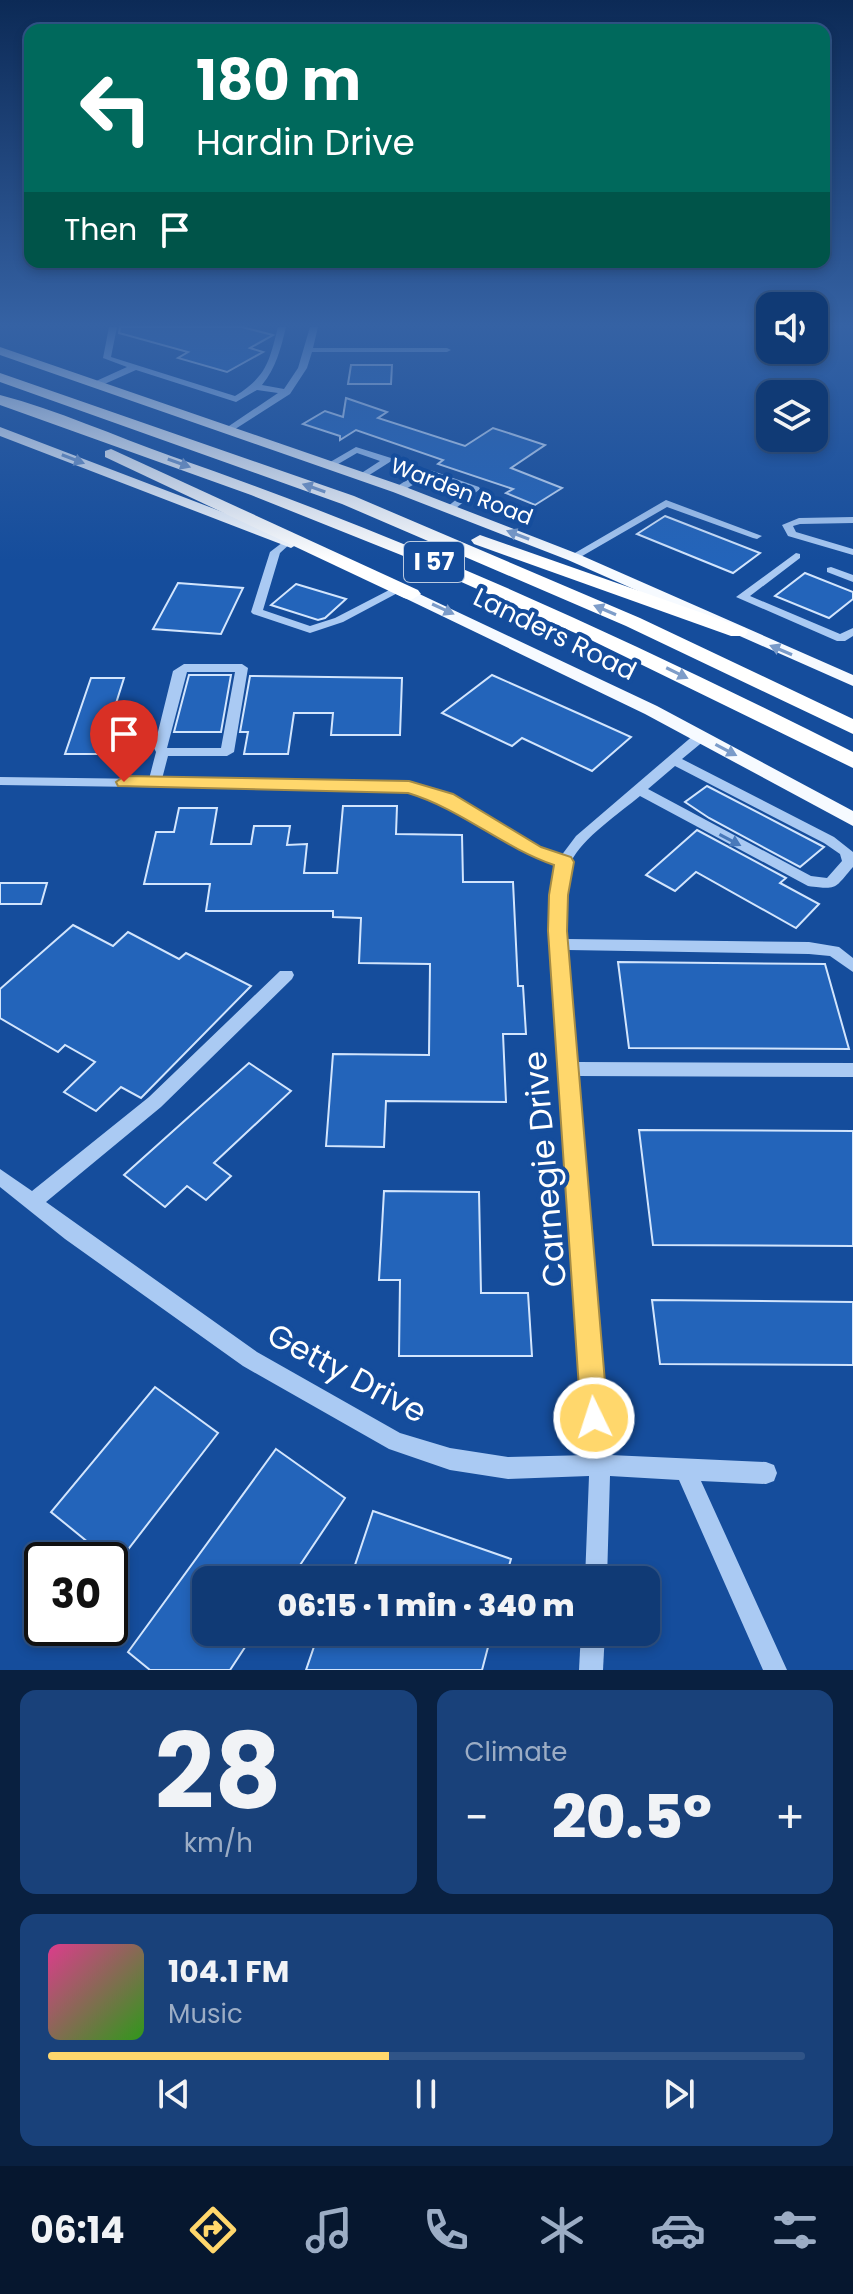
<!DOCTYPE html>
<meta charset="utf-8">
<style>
:root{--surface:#103a75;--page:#19417a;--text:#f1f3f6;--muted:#9cadc5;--line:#305487;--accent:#ffd76c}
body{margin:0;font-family:Poppins,sans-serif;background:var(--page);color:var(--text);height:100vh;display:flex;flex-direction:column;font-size:30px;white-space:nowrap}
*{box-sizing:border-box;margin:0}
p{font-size:26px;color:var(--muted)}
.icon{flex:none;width:44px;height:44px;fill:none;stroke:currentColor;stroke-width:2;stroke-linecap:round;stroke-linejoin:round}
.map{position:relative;height:1670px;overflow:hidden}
.sheet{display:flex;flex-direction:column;gap:20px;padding:20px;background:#092040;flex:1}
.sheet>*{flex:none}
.hud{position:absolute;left:24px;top:24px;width:806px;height:244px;border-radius:16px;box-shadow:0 4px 12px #0003,0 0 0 2px var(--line);background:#00695c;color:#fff;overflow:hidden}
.fabs{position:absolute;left:756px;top:292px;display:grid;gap:16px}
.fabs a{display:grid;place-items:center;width:72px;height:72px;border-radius:16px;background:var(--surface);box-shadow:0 4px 12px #0003,0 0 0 2px var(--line);font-size:40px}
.speed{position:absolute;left:24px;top:1542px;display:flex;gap:16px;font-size:40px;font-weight:700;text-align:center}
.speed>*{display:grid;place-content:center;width:104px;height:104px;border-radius:50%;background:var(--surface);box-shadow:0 4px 12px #0003,0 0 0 2px var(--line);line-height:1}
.speed .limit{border:4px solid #111;border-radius:12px;background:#fff;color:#111}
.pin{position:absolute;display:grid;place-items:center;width:68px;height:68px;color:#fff;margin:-82px -34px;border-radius:50% 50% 50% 0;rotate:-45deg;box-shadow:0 0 8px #0007}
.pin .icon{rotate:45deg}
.me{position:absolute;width:88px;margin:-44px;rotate:356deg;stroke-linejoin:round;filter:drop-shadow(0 0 6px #0008)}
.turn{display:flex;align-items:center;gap:28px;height:168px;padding:0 40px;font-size:36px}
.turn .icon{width:104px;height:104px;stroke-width:2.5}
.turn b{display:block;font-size:56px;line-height:68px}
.then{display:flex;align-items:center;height:76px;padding:0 40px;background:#0003;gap:16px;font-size:30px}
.big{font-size:60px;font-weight:800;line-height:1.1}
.sheet .widget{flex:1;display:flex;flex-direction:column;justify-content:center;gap:12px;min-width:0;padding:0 28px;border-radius:16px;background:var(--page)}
.sheet .dial{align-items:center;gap:0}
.dial b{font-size:104px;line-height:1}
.song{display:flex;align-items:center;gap:24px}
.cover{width:96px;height:96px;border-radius:12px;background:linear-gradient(135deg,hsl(330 70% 55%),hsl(110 70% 35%))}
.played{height:8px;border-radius:4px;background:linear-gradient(90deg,var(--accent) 45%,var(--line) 45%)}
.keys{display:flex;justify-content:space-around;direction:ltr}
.heat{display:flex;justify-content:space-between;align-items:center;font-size:44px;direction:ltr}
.sheet .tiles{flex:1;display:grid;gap:20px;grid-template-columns:1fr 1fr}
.widget:last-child{grid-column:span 2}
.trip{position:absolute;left:192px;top:1566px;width:468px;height:80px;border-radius:16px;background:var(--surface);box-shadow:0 4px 12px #0003,0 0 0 2px var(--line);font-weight:800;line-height:80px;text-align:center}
.tab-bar{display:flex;height:128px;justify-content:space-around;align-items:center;background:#06172f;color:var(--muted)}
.tab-bar .icon{width:56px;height:56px}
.tab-bar .active{color:var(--accent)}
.tab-bar b{font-size:36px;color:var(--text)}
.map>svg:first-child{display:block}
.building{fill:#2364ba;stroke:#d2e5fd;stroke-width:2}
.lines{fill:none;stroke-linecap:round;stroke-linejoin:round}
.minor{fill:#aacaf3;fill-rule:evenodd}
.major{fill:#f6faff;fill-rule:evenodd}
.highway{fill:#fff;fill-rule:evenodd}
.oneway{fill:#7a9bc9}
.oneway2{fill:#7e9dc9}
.oneway3{fill:#4979ba}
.route{fill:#ffd76c;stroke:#a68c46;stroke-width:2}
.labels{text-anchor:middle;stroke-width:8;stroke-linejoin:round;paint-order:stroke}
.far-street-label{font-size:22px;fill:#fff;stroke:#154d9c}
.shield{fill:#154d9c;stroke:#b9cae1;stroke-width:2}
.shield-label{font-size:24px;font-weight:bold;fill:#fff}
.street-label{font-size:26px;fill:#fff;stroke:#154d9c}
.near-street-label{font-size:32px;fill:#fff;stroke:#154d9c}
</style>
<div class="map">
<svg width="853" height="1670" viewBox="0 0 853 1670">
<rect width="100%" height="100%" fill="#154d9c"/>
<g class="building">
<path d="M120 327H242L273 335 250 348 263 352 227 372 178 358 188 352 119 333Z"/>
<path d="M351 365H392L391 384H348Z"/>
<path d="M346 398 387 412 378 418 465 446 493 428 545 445 511 468 562 488 535 505 506 493 513 489 438 464 443 460 356 430 340 440V436L303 424 325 411 343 417Z"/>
<path d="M665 516 760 553 733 573 637 534Z"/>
<path d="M805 573 853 592V599L829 618 775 596Z"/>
<path d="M178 583 243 588 221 634 153 629Z"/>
<path d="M296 584 346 599 325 618 318 620 271 605Z"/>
<path d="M189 675H231L221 732H174Z"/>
<path d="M492 675 582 715 631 737 592 771 522 738 512 746 442 713Z"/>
<path d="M250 676 402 678 400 735H331L333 713H294L288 754H244L248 732H240Z"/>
<path d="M91 678H124L100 754H65Z"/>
<path d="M707 786 822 846 824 847 800 867 709 818 685 802Z"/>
<path d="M343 806H397L396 834 462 835 463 882H513L518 986H523L526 1034H503L506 1102 386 1101 384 1147 326 1146 333 1054 429 1055 430 964 359 963 361 918 333 917V911H206L210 884H144L156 832H174L179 808H217L211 844H251L254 826H290L287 845 307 844 304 873H337Z"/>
<path d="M697 830 786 878 780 883 819 904 796 928 696 872 675 891 646 875Z"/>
<path d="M0 883H47L41 904H0Z"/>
<path d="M73 925 113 946 128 932 179 959 186 953 251 986 141 1098 121 1087 96 1111 64 1092 95 1062 65 1045 58 1052 0 1018V989Z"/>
<path d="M618 962 825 964 849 1049 629 1048Z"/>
<path d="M249 1063 291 1091 214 1163 231 1176 206 1200 187 1186 165 1207 124 1175Z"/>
<path d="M639 1130 853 1131V1246L653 1245Z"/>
<path d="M384 1191 479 1192 481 1293H528L532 1356H399L400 1280H379Z"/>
<path d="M652 1300 853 1302V1365L660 1364Z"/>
<path d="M155 1387 218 1433 116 1565 51 1512Z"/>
<path d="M276 1449 345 1498 290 1580H206V1632H255L230 1670H150L128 1652Z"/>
<path d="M373 1511 511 1559 505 1580H350Z"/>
<path d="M319 1632H492L482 1670H306Z"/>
</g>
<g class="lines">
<g class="minor">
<path d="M109 327H117L111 357 235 396C267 376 269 362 278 327H286C281 348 276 368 262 385L284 389 298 368 310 327H318L313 348H447L451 350 447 352H312L307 368 290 394 229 433 224 430 226 428 278 393 257 390 236 402 136 370 100 386H94V382L127 367 103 358Z"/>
<path d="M356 447 391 458 393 460 363 479 358 476 360 474 380 461 357 453 333 467 325 465Z"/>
<path d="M430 470 479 487 480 489 451 512 447 511V507L468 490 429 476 402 491 393 489 419 472Z"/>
<path d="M666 500 762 536 757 539 753 538 667 507 577 559 573 560 568 557Z"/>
<path d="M853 517V523L800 524 793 526 796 532 853 549V555L788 536 782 525 799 518Z"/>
<path d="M287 539 292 542 280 553 263 610 310 626 335 618 395 587H403L405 589 343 622 310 633 253 614 251 612 270 552Z"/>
<path d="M796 553 800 554V558L750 596 840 634 853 628V636L845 641H837L736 597Z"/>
<path d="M831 567 853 575V582L827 572V568Z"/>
<path d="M184 664H242L248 668 234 752 227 756H168L162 779 409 783 456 800 530 843 561 856 576 836 695 734 700 733 706 737 705 740 682 759 834 837 853 852V867C834 889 838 890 808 886L640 796C620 813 582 838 571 862 561 885 566 915 568 939L809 942 839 947 853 958V972L830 956 809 954 568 950 576 1062 853 1063V1077L577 1076 610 1455 766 1462 774 1465 777 1473 774 1481 766 1484 701 1481 787 1670H763L679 1480 610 1476 607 1580H585L589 1476 508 1479 450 1470 389 1449 243 1366 65 1239 0 1187V1169L32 1191 149 1097 280 971H292L294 975 292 979 161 1107 46 1202 257 1352 400 1433 450 1448 508 1457 589 1455 557 1034 553 948 550 944 553 940 551 895 556 865C504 846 461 808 408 791L0 785V777L149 779 156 752 154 748 173 671ZM187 672H235L221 748H167ZM675 766 824 843 840 854 842 861 827 878 811 876 648 789Z"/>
<path d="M581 1632H605L603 1670H579Z"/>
</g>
<g class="major">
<path d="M0 347 403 486 578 554 853 675V686L568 560 393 492 0 355Z"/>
<path d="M0 427 296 540 299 543 291 548 286 546 0 436Z"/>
<path d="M394 582 657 706 853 811V826L645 714 388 590 386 587Z"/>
</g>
<g class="highway">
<path d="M0 373 354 496 640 618 853 719V734L626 626 342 504 0 382Z"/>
<path d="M0 395C57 410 115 436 171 456 406 537 631 640 853 752V768L593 641 401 555 251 495 0 405Z"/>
<path d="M111 449 418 590 421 594 411 600 404 598 105 457V451Z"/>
<path d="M480 535 745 628 748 632 745 636H731L474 544 471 540Z"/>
</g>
</g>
<defs><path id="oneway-solid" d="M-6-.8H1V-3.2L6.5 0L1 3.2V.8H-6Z" transform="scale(2)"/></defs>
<g class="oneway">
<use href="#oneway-solid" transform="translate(73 459) rotate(21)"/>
<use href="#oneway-solid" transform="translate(518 535) rotate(-159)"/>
<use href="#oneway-solid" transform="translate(443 609) rotate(25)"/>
<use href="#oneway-solid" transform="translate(781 650) rotate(-157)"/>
<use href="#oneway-solid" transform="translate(726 750) rotate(28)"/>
</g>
<g class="oneway2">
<use href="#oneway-solid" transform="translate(179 463) rotate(20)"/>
<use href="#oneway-solid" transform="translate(314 488) rotate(-161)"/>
<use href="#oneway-solid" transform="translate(605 610) rotate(-157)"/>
<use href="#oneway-solid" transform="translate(677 673) rotate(26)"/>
</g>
<use class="oneway3" href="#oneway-solid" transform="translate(730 840) rotate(28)"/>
<linearGradient id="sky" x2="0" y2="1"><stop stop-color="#0c2a56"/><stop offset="0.58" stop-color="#3562a4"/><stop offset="1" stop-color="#3562a4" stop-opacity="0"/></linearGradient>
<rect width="853" height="561" fill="url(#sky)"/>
<path class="route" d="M124 776 409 781 453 794 541 847 571 857 574 862 568 895 567 931 608 1418 604 1427 594 1431 585 1427 581 1418 548 931 549 895 554 865C502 847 461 809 408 793L118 786 116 782Z"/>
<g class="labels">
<g class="far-street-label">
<text transform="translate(462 491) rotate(21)" y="8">Warden Road</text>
</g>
<rect class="shield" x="404" y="542" width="60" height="40" rx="6"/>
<g class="shield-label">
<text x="434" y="570">I 57</text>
</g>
<g class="street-label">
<text transform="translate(555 634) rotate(26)" y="9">Landers Road</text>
</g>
<g class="near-street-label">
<text transform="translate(545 1169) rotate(-95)" y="11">Carnegie Drive</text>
<text transform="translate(347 1373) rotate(28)" y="11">Getty Drive</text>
</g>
</g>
</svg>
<div class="fabs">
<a><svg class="icon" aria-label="sound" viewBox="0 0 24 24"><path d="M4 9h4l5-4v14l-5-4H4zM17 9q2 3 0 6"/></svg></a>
<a><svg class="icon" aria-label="layers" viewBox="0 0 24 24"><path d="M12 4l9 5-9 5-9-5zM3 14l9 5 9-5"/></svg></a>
</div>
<div class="speed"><div class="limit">30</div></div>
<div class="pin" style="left:124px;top:782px;background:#d93025"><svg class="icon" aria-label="arrive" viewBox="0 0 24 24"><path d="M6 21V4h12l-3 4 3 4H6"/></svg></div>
<svg class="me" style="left:594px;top:1418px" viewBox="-20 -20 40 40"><circle r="17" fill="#ffd76c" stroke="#fff" stroke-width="3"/><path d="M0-11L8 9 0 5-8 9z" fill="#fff"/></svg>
<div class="trip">06:15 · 1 min · 340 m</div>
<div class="hud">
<div class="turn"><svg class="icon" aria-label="left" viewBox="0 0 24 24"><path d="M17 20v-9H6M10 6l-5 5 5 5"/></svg><div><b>180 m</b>Hardin Drive</div></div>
<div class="then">Then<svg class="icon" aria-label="arrive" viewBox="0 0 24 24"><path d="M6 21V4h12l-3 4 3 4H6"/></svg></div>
</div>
</div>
<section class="sheet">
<div class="tiles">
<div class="widget dial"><b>28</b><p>km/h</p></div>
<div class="widget"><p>Climate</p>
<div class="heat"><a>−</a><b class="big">20.5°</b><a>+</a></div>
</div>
<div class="widget">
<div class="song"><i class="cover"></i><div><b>104.1 FM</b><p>Music</p></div></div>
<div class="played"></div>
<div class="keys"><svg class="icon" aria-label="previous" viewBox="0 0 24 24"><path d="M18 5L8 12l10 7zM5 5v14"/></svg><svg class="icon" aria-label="pause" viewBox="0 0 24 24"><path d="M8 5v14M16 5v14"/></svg><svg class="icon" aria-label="next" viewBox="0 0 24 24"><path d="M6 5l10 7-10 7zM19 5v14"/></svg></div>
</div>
</div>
</section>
<nav class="tab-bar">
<b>06:14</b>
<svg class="icon active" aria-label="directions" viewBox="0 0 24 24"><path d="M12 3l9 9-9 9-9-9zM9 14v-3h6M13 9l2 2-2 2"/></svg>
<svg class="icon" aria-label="music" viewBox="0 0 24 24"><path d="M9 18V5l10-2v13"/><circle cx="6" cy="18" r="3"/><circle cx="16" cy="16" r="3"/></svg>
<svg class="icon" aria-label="phone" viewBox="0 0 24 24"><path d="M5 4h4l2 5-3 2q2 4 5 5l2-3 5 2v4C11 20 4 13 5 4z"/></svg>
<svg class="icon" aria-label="climate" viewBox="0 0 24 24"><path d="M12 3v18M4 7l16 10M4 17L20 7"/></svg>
<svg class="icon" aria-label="car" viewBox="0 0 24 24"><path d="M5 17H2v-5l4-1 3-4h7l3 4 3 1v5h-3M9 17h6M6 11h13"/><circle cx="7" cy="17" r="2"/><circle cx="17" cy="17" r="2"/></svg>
<svg class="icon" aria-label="filters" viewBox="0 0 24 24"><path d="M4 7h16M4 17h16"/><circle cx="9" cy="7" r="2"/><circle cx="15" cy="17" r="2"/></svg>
</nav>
